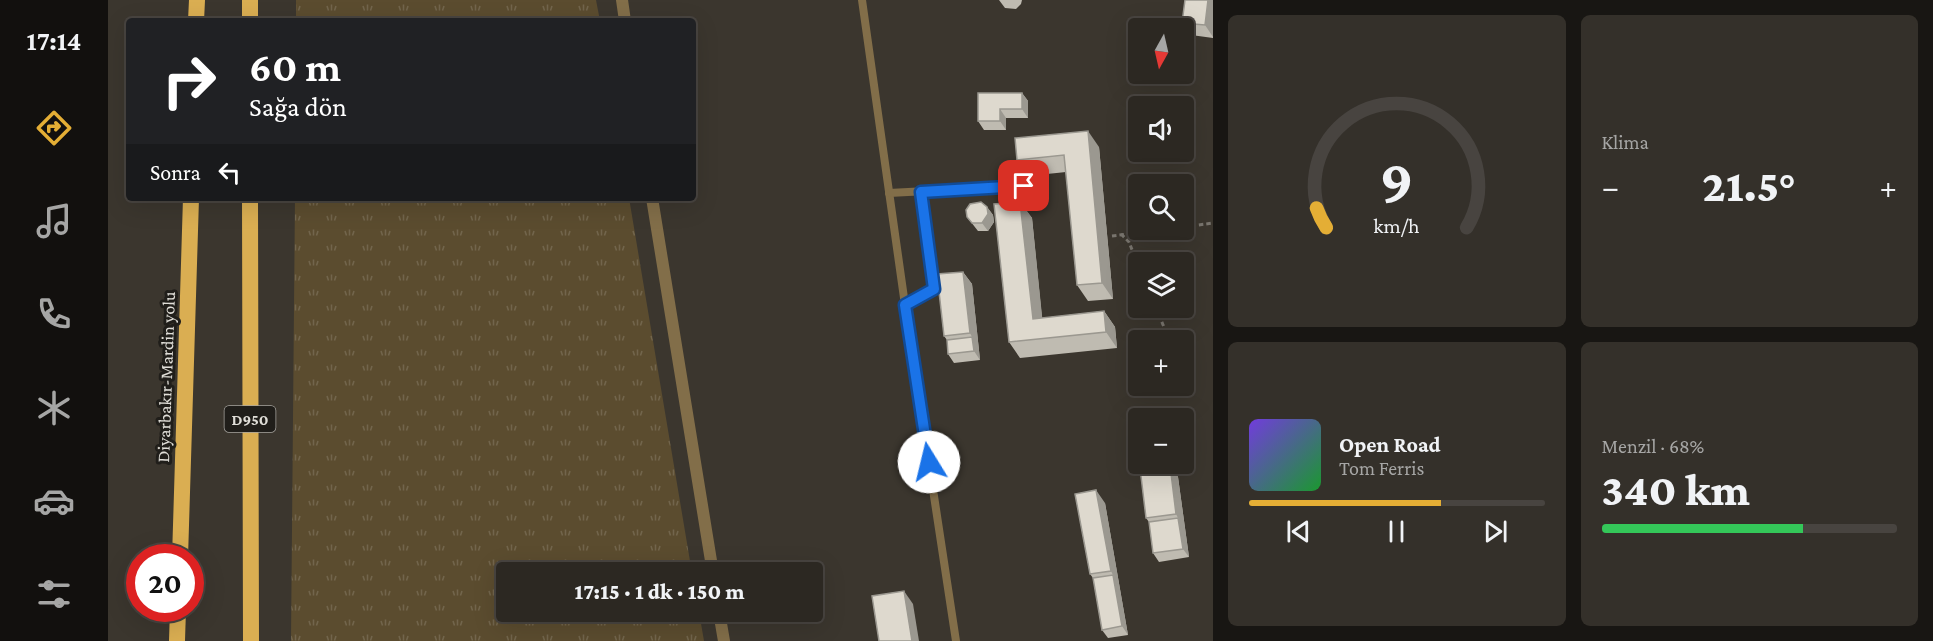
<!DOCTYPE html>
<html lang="tr">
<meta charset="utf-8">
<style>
:root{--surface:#2c2822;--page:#34302a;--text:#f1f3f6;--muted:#a6a6a5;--line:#484440;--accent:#e4ae35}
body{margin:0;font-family:"Crimson Pro",serif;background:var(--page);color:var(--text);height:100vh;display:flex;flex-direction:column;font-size:22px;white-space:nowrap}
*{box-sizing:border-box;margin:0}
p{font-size:20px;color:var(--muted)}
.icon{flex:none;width:33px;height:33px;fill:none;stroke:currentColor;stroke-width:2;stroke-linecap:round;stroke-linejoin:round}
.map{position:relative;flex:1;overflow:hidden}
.side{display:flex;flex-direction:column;gap:15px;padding:15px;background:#181613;width:720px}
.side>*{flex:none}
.top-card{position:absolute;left:18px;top:18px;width:570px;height:183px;border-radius:6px;box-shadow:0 6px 24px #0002,0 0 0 2px var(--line);background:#202124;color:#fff;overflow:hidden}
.needle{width:39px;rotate:188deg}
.tools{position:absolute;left:1020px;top:18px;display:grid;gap:12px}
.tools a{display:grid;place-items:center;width:66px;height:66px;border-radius:6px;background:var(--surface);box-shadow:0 6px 24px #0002,0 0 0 2px var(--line);font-size:30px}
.speed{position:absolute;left:18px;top:544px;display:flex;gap:12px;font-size:30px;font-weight:700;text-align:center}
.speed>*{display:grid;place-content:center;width:78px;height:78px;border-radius:50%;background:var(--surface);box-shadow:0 6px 24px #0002,0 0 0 2px var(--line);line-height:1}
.speed .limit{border:9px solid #d22;background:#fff;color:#111}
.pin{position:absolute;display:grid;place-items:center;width:51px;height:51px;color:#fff;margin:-26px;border-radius:12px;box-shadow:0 3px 9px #0006}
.me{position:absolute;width:66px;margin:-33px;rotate:351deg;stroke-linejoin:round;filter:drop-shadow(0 0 4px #0008)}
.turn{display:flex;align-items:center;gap:21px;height:126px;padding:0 24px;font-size:27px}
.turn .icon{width:78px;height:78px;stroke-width:2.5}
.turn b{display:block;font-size:42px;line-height:51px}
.then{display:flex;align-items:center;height:57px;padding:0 24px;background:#0003;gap:12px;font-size:22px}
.big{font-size:45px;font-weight:800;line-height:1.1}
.side .widget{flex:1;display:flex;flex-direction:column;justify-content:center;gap:9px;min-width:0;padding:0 21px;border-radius:9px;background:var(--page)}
.side .dial{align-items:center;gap:0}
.dial svg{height:156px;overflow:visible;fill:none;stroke:var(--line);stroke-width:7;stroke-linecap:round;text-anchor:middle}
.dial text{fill:var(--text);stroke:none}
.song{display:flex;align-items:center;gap:18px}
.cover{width:72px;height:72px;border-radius:9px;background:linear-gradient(135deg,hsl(260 70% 55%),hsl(130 70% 35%))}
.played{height:6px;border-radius:3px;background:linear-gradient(90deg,var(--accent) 65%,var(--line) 65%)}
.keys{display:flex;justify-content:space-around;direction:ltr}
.heat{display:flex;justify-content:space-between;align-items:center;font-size:33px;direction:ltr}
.charge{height:9px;border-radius:4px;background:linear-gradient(90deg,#34c759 68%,var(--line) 0)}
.side .tiles{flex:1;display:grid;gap:15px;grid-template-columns:repeat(2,1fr)}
.trip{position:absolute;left:388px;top:562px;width:327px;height:60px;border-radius:6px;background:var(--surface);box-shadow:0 6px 24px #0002,0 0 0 2px var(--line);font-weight:800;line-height:60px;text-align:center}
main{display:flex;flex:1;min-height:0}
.tabs{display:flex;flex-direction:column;width:108px;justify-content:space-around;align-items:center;background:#12100e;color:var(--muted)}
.tabs .icon{width:42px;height:42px}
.tabs .selected{color:var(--accent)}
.tabs b{font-size:27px;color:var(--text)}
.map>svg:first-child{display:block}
.grass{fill:url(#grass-tufts)}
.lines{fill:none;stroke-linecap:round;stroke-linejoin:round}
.path{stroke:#7a766f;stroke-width:3;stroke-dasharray:4.5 3;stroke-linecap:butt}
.service{stroke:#826e49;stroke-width:8}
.minor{stroke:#826e49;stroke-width:12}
.trunk{stroke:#daae52;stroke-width:16}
.wall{fill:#bfbbb1}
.shaded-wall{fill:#9b9890}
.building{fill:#ded9ce;stroke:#9b9890;stroke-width:1.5}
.route-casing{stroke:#114b97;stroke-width:15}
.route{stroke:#1a73e8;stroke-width:10}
.labels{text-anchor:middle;stroke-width:6;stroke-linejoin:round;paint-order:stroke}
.shield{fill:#201e1a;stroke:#a6a49f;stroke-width:1.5}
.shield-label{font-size:16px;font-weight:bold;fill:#e0ded8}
.street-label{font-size:18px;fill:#e0ded8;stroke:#201e1a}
</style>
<main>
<nav class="tabs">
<b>17:14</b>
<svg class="icon selected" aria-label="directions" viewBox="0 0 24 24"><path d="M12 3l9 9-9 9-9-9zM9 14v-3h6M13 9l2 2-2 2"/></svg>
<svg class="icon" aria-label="music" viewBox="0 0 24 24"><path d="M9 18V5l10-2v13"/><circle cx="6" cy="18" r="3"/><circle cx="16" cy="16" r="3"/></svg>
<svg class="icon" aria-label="phone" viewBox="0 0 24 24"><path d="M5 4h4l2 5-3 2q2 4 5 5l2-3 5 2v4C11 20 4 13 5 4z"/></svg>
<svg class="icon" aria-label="climate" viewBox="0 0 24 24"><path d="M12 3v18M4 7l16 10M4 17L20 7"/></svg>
<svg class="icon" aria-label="car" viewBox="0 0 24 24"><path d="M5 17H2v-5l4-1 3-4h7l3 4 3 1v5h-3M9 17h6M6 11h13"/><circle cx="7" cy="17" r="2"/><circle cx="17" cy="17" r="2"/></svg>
<svg class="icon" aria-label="filters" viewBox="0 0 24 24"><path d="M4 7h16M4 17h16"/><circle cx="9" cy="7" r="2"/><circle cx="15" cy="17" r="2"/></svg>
</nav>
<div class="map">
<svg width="1105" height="641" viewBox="0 0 1105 641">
<defs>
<pattern id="grass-tufts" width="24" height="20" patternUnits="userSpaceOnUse" patternTransform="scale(1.5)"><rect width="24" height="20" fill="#5b4c2f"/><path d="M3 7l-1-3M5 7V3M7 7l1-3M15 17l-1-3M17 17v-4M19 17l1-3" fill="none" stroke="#72654c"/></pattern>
</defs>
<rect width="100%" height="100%" fill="#3b362e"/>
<g class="grass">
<path d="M188 0H488L492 21H188Z"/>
<path d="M187 198H521L584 573H399V612H591L596 641H183Z"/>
</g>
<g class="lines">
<g class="path">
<path d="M1076 227 1105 223"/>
<path d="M1013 234 1021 242 1030 265"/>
<path d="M1004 236 1052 230"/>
<path d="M1048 308 1061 339"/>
</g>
<g class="service">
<path d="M754 0 797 305 848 641"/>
<path d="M781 193 916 186"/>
<path d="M797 305 826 289 813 192"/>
</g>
<g class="minor">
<path d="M514 0 517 21"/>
<path d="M544 198 605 573"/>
<path d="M611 612 616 641"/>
</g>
<g class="trunk">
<path d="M142 0V21"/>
<path d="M88 21 89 0"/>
<path d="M142 198 143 641"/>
<path d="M72 558 83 198"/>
<path d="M69 641 70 609"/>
</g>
</g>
<g class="wall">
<path d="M891 0H914L913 4 908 9 897 8Z"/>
<path d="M1105 0V38L1083 35 1074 23Z"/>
<path d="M914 93 920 101V118H898V130H876L870 121Z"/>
<path d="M991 147 1005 299 980 301 969 285 958 172 920 176 909 160Z"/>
<path d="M912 202 924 218 934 318 996 311 1007 327 1009 348 912 358 901 342Z"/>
<path d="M879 207 885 215 886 222 880 231H870L859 217Z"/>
<path d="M855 272 864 284 872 360 846 363 840 354 839 340 836 336Z"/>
<path d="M1062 465 1070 477 1081 557 1051 562 1045 553 1041 522 1038 518Z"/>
<path d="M997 503 1020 635 1000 638 994 630 985 578 982 574Z"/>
</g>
<g class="shaded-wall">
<path d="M1100 0H1105V37L1097 25Z"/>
<path d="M914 93 920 101V118L914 109Z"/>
<path d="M892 109 898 118V130L892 121Z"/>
<path d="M980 131 991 147 1005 299 994 283Z"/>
<path d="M912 202 924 218 936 335 925 319Z"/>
<path d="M879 207 885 215 886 222 880 231 874 223Z"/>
<path d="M855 272 864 284 872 360 866 351 864 337 862 333Z"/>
<path d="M996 311 1007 327 1009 348 998 332Z"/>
<path d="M1062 465 1070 477 1081 557 1075 549 1070 518 1068 514Z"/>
<path d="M988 490 997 503 1020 635 1014 626 1005 575 1003 571Z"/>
<path d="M796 591 805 604 811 641H804Z"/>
</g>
<g class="building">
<path d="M1077 0H1100L1097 25 1074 23Z"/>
<path d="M870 93H914V109H892V121H870Z"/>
<path d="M980 131 994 283 969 285 956 155 909 160 907 138Z"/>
<path d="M873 202 879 207 880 214 874 223H864L859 217 858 210 862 204Z"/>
<path d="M912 202 925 319 996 311 998 332 901 342 886 204Z"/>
<path d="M855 272 862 333 836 336 829 274Z"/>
<path d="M864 337 866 351 840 354 839 340Z"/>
<path d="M1062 465 1068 514 1038 518 1032 468Z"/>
<path d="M988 490 1003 571 982 574 967 494Z"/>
<path d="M1070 518 1075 549 1045 553 1041 522Z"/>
<path d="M1005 575 1014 626 994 630 985 578Z"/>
<path d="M796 591 804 641H771L764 596Z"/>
</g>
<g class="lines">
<defs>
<path id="route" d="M821 462 797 305 826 289 813 192 916 186"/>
</defs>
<use href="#route" class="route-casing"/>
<use href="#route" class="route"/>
</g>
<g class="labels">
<rect class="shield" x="116.5" y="406" width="51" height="26" rx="4.5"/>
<g class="shield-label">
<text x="142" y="425">D950</text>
</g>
<g class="street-label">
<text transform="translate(58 377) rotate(-88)" y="6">Diyarbakır-Mardin yolu</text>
</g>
</g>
</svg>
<div class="tools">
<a><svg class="needle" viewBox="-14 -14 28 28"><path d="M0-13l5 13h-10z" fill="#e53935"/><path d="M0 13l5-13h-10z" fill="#a6a6a5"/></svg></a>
<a><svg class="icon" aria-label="sound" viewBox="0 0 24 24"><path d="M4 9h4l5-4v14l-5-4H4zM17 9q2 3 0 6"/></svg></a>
<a><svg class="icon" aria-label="search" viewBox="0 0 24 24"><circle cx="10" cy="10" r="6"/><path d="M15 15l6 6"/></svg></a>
<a><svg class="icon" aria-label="layers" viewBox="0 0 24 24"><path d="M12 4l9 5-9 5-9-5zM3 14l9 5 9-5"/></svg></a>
<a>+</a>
<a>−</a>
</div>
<div class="speed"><div class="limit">20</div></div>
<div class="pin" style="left:916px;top:186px;background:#d93025"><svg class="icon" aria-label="arrive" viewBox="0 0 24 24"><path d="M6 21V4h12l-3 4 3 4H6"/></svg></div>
<svg class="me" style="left:821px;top:462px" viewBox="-20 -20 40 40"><circle r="19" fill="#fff"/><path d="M0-13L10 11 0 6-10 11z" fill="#1a73e8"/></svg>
<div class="trip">17:15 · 1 dk · 150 m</div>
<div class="top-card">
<div class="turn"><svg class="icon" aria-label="right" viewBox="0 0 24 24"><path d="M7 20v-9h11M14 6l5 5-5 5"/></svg><div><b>60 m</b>Sağa dön</div></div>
<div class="then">Sonra<svg class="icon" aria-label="left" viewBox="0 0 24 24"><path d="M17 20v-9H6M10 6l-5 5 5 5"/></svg></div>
</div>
</div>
<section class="side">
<div class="tiles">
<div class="widget dial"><svg viewBox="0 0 100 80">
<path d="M14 69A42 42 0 1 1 86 69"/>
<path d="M14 69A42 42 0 0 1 9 59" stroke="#e4ae35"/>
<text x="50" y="56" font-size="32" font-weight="700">9</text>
<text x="50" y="72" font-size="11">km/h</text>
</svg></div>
<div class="widget"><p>Klima</p>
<div class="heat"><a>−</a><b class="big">21.5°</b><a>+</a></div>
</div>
<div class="widget">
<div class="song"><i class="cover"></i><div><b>Open Road</b><p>Tom Ferris</p></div></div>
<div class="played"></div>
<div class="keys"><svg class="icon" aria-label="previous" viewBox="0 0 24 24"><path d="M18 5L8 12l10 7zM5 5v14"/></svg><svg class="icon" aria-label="pause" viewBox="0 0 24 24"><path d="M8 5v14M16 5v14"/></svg><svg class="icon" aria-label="next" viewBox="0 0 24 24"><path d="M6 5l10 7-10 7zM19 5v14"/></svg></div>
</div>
<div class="widget"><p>Menzil · 68%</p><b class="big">340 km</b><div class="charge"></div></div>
</div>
</section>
</main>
